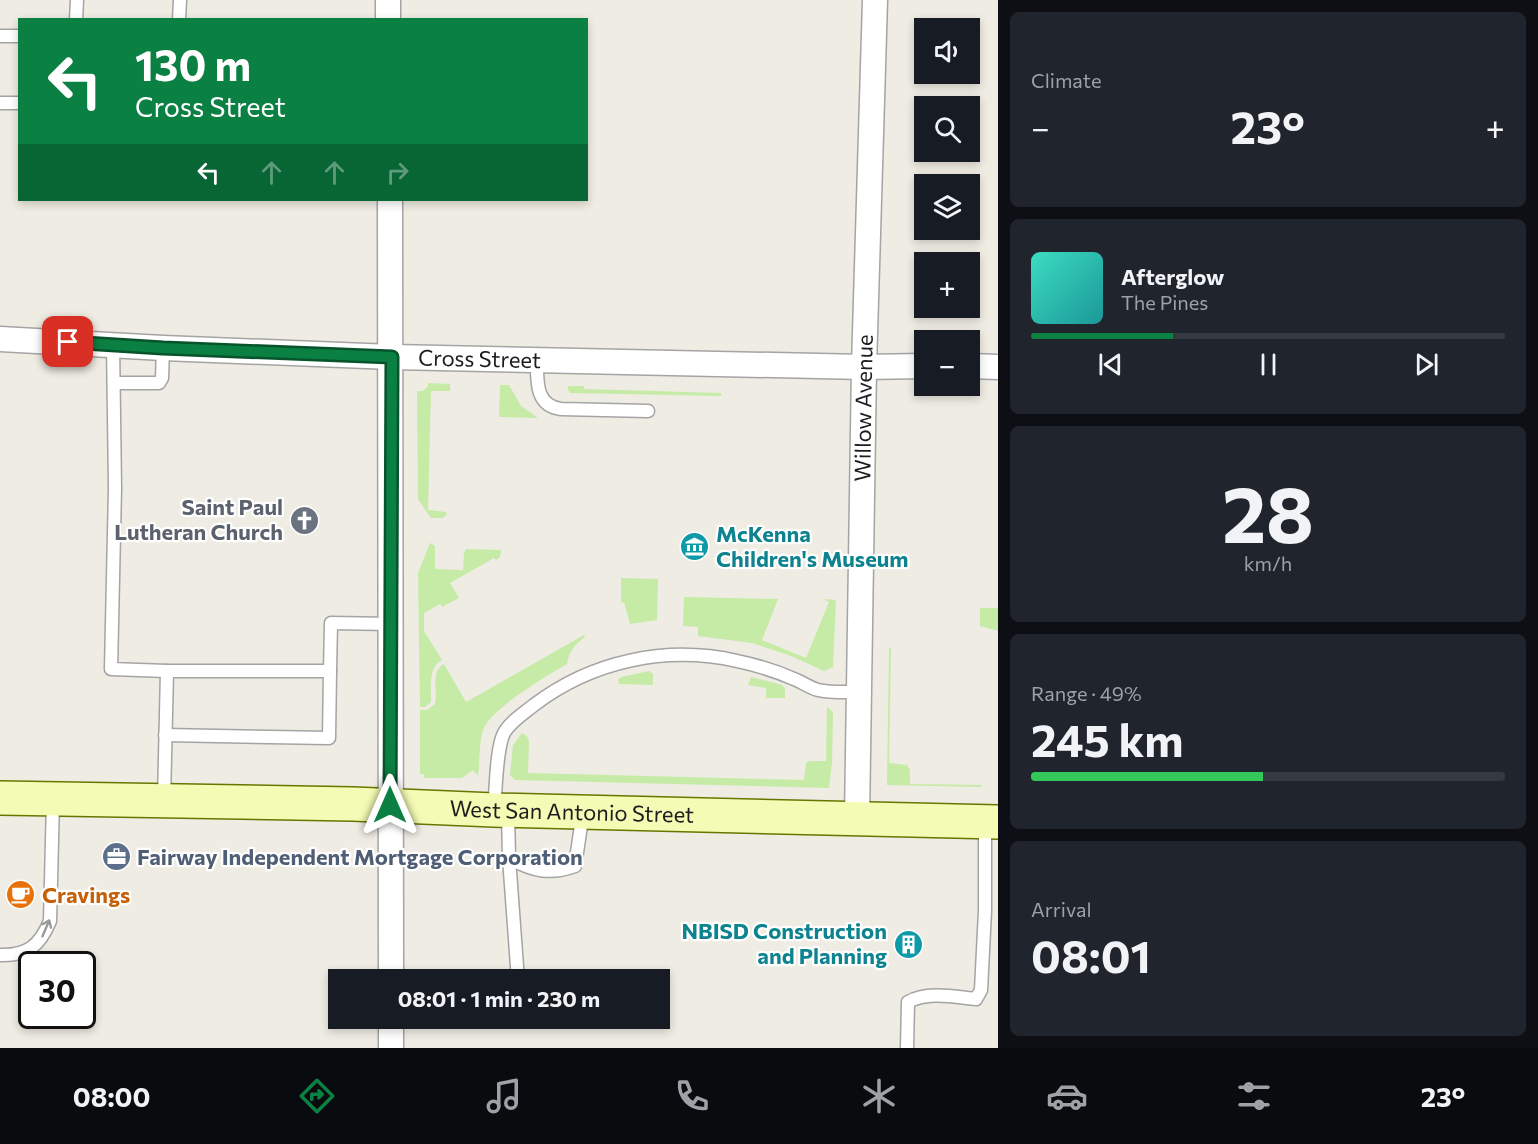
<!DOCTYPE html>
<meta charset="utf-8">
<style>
:root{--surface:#171b24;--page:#20242c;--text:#f1f3f6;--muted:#9ea1a6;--line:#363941;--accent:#0b8043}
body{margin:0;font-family:Commissioner,sans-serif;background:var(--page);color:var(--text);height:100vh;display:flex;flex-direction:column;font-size:22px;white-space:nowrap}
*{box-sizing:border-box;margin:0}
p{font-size:20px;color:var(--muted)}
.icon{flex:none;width:33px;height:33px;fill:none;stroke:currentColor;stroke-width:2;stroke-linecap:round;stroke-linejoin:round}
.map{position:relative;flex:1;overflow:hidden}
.details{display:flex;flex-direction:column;gap:12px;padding:12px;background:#0d0f14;width:540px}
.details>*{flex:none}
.guide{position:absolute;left:18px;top:18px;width:570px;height:183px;border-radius:0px;box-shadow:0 3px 9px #0003;background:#0b8043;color:#fff;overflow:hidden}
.controls{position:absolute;left:914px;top:18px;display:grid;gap:12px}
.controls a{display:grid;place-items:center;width:66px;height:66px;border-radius:0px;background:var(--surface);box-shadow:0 3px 9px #0003;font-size:30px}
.speed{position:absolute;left:18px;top:951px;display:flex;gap:12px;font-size:30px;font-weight:700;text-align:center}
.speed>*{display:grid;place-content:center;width:78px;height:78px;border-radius:50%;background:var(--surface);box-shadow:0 3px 9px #0003;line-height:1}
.speed .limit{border:3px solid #111;border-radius:9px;background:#fff;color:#111}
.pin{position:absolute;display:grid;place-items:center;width:51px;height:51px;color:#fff;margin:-26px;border-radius:12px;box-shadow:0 3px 9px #0006}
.me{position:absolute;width:66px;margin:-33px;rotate:0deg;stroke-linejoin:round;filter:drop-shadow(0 0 4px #0008)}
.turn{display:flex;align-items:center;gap:21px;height:126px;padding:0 18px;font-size:27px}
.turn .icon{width:78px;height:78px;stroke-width:2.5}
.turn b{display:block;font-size:42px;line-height:51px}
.lanes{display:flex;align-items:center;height:57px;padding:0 18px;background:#0003;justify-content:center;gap:30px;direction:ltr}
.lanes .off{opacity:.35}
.big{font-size:45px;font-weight:700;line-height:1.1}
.details .tile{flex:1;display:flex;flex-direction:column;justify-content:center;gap:9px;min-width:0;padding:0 21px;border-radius:9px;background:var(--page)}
.details .dial{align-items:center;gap:0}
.dial b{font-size:78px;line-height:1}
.song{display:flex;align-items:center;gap:18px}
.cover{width:72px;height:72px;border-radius:9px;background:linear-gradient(135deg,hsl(170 70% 55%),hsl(180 70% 35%))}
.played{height:6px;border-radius:3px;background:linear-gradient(90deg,var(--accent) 30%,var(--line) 30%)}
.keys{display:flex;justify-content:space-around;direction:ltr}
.heat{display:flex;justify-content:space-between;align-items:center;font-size:33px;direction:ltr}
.charge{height:9px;border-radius:4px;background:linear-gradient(90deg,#34c759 49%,var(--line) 0)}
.trip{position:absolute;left:328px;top:969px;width:342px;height:60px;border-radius:0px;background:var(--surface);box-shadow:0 3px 9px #0003;font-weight:700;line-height:60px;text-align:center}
.tabs{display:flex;height:96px;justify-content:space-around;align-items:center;background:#090b0e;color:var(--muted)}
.tabs .icon{width:42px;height:42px}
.tabs .selected{color:var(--accent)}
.tabs b{font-size:27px;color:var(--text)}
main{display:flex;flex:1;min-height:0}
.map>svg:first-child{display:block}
.grass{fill:#c5eba7}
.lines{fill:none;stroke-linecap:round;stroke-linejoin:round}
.lane-casing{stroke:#a4a4a4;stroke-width:15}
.street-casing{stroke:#a4a4a4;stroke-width:27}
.secondary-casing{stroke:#647801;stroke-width:36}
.lane{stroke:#fff;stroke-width:12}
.street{stroke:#fff;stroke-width:24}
.secondary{stroke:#f4fbb4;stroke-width:33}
.oneway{stroke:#999}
.route-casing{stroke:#07532c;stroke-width:15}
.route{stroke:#0b8043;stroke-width:10}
.labels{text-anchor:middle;stroke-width:4.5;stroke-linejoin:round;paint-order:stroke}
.street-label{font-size:22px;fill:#1d1d1d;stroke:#fff}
.worship-label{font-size:22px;font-weight:bold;fill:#5b616d;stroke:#fff;text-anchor:end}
.culture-label{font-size:22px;font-weight:bold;fill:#0d838f;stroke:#fff;text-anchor:start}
.service-label{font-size:22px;font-weight:bold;fill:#4e5e75;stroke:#fff;text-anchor:start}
.food-label{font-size:22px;font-weight:bold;fill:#c56008;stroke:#fff;text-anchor:start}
</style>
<main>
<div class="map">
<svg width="998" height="1048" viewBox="0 0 998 1048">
<rect width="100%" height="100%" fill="#efece3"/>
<g class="grass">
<path d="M428 383 450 384V391H431L428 510 446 512 447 514 443 518H431L418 499 417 391H423L428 386Z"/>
<path d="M500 385H509L521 406 538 418 499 417Z"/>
<path d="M568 386H584V389L721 393V396L571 393 568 390Z"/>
<path d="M430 543 435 546V569L463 570 464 553 466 549 501 550 500 557 496 560 494 558 450 583 459 598 442 607 440 604 424 613V631L442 660C427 668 432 688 431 702L425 707H420L418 573Z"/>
<path d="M621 578 658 579 657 620 630 624 624 602 621 603Z"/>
<path d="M684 597 778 599 762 640 806 658 829 602 823 599 836 600 833 667 824 671 791 656 752 643 698 636V627L683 626Z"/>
<path d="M980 608H998V631L980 626Z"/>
<path d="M584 635 585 637C575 644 569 651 567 664 548 675 490 709 483 730 479 744 480 761 478 776L473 770 462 778H424V774H420V710H427L435 704C438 690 430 671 444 664L466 702Z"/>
<path d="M889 648H891L889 763 907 765 910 770V784L981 785 983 787 887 785Z"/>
<path d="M649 671 653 674V685L619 684 618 680 621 677Z"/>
<path d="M751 677 782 685 785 689V698H766V688L748 685Z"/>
<path d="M827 707 833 712 832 763 829 788 515 780 510 775 513 745 522 733 527 736 529 742 528 773 804 780 806 763 809 761H826Z"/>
</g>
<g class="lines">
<defs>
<g id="lane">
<path d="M76 20 77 0"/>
<path d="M179 20 180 0"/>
<path d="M0 36H20"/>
<path d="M0 103H20"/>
<path d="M113 344 115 488 111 669 167 671"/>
<path d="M537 361C537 380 535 406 561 409L648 411"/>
<path d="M114 383H159L162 378 163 348"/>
<path d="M165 735 329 738 330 671"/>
<path d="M164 800 167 671H330L331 623 391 624"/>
<path d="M494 809C496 791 496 748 504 733 510 722 524 713 534 705 592 661 666 645 737 661 756 665 776 671 794 679 802 682 810 688 818 690 831 693 846 692 859 692"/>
<path d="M508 811 509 858C532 871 550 875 575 866L583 812"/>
<path d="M509 858 518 980"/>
<path d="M0 955C28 956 40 945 50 921L53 800"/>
<path d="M907 1048 908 1002C928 991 955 997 976 999L981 990 985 911V824"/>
</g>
<g id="street">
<path d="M388 0V20"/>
<path d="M390 200 391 980"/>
<path id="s1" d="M0 339 163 348 392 357 864 367 924 366"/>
<path d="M969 366 998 367"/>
<path id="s2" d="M857 818 864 367 875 0"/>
<path d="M391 1018V1048"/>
</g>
<g id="secondary">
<path id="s3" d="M0 798 353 804 494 810 998 822"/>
</g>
</defs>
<use href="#lane" class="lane-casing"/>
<use href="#street" class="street-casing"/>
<use href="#secondary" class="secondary-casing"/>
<use href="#lane" class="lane"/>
<use href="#street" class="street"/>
<use href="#secondary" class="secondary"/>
</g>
<defs><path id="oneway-shaft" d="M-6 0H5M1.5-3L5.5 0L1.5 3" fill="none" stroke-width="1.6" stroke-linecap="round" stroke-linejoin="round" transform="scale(1.5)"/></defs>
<use class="oneway" href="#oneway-shaft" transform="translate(46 928) rotate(-67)"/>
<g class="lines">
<defs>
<path id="route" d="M68 342 163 348 392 357 390 805"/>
</defs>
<use href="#route" class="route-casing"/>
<use href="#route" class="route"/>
</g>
<defs>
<symbol id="church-disc" viewBox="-11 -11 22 22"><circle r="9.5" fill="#6b7280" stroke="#fff"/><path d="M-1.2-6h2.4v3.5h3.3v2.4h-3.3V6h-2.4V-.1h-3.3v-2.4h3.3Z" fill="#fff"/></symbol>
<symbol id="museum-disc" viewBox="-11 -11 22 22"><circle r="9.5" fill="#0f9aa8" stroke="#fff"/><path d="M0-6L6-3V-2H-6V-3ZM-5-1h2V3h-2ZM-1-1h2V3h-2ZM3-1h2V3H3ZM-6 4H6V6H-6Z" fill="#fff"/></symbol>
<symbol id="office-disc" viewBox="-11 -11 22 22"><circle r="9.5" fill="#5c6f8a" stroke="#fff"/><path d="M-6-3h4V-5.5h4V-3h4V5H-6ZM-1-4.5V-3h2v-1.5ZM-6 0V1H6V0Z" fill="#fff"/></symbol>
<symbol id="cafe-disc" viewBox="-11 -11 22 22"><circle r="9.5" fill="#e8710a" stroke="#fff"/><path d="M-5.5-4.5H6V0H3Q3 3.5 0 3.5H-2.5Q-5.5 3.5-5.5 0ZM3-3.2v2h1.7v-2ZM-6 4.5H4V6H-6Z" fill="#fff"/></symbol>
<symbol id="building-disc" viewBox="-11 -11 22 22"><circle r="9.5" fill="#0f9aa8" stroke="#fff"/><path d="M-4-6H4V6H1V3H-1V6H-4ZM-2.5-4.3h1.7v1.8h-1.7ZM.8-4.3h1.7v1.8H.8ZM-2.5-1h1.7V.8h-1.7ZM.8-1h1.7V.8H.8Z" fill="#fff"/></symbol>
</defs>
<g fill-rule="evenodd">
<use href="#church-disc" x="288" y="504" width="33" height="33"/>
<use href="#museum-disc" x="678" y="530" width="33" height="33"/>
<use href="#office-disc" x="100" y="840" width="33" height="33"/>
<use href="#cafe-disc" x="4" y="878" width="33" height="33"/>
<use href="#building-disc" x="892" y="928" width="33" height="33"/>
</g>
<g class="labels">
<g class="street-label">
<text dy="8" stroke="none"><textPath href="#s1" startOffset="480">Cross Street</textPath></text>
<text dy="8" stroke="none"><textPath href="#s2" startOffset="410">Willow Avenue</textPath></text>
<text dy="8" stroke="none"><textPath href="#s3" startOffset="572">West San Antonio Street</textPath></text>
</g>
<g class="worship-label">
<text x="283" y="515">Saint Paul<tspan x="283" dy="25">Lutheran Church</tspan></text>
</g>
<g class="culture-label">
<text x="716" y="542">McKenna<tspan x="716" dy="25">Children's Museum</tspan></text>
<text x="887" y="939" text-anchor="end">NBISD Construction<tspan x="887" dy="25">and Planning</tspan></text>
</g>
<g class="service-label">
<text x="137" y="865">Fairway Independent Mortgage Corporation</text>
</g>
<g class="food-label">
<text x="42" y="903">Cravings</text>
</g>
</g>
</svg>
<div class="controls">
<a><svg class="icon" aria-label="sound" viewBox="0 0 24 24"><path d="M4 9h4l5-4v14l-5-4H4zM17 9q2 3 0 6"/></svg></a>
<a><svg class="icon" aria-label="search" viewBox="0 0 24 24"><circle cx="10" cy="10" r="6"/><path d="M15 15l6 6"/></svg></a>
<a><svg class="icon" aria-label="layers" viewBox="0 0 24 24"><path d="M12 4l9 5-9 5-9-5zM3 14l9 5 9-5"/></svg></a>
<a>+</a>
<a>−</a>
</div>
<div class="speed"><div class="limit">30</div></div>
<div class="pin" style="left:68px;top:342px;background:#d93025"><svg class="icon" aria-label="arrive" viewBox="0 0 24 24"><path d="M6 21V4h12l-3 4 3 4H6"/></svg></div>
<svg class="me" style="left:390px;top:805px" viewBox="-20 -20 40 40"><path d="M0-17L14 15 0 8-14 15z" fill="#0b8043" stroke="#fff" stroke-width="4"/></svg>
<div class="trip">08:01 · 1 min · 230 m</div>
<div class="guide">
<div class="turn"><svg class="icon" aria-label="left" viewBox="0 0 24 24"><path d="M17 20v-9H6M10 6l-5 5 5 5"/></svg><div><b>130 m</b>Cross Street</div></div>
<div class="lanes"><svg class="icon" aria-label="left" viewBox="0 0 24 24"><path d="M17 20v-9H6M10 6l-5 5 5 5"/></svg><svg class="icon off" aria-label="ahead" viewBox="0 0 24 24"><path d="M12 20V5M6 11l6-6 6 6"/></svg><svg class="icon off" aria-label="ahead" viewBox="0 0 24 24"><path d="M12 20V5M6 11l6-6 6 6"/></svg><svg class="icon off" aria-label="right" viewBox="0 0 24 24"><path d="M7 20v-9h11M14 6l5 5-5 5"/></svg></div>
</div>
</div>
<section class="details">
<div class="tile"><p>Climate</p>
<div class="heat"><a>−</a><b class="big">23°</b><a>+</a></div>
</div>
<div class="tile">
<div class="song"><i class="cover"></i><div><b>Afterglow</b><p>The Pines</p></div></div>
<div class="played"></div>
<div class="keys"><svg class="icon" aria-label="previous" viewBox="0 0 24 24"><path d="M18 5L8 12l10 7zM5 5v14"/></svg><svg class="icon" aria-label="pause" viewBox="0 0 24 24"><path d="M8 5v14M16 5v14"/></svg><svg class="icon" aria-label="next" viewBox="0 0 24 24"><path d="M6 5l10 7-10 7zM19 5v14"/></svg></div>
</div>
<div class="tile dial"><b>28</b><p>km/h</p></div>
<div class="tile"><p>Range · 49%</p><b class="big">245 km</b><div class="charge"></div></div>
<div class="tile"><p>Arrival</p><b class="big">08:01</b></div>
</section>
</main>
<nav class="tabs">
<b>08:00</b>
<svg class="icon selected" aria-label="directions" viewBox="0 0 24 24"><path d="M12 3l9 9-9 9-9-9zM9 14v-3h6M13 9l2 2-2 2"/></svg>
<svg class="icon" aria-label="music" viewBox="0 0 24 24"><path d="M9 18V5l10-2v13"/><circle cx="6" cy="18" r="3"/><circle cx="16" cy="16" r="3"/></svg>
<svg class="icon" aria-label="phone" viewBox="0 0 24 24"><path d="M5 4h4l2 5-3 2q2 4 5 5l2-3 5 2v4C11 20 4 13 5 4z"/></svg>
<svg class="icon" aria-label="climate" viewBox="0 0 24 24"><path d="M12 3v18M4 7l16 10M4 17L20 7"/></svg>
<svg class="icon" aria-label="car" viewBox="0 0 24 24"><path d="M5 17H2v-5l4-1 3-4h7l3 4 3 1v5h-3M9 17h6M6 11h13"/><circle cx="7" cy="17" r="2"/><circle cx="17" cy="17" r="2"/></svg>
<svg class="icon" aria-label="filters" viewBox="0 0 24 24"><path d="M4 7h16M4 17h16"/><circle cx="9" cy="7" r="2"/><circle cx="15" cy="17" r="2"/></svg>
<b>23°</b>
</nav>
